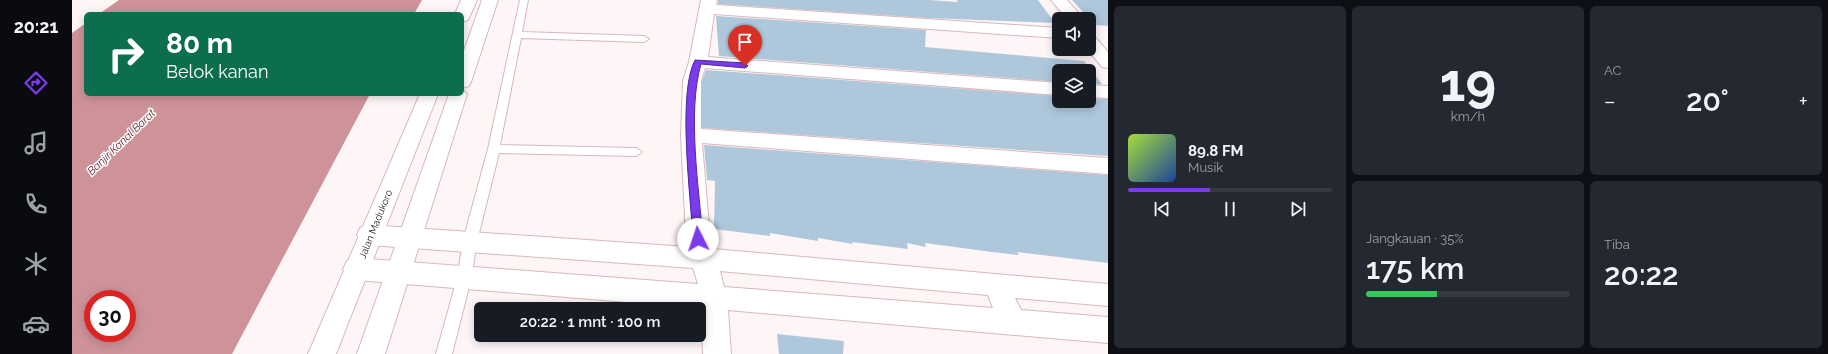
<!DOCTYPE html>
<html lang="id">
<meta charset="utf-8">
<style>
:root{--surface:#171b24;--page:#242831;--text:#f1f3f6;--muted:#9ea1a6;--line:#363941;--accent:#7c3aed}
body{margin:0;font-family:Raleway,sans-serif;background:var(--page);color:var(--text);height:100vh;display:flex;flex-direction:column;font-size:15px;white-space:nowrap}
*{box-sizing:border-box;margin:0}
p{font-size:13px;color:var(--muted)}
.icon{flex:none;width:22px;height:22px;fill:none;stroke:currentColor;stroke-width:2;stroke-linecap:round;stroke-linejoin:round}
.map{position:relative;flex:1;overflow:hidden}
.details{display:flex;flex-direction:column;gap:6px;padding:6px;background:#0d0f14;width:720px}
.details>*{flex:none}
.banner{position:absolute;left:12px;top:12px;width:380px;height:84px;border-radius:6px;box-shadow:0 2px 10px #0003;background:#0b6e4f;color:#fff;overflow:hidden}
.buttons{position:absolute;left:980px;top:12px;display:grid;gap:8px}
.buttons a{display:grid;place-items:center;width:44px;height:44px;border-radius:6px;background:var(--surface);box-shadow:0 2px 10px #0003;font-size:20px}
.speed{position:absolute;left:12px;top:290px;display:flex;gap:8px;font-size:20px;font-weight:700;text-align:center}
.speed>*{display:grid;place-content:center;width:52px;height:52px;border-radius:50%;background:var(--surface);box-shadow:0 2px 10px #0003;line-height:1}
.speed .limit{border:6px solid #d22;background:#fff;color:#111}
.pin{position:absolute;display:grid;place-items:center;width:34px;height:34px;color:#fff;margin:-41px -17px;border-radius:50% 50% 50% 0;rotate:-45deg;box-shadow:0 0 4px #0007}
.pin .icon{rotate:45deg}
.me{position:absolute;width:44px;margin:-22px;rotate:356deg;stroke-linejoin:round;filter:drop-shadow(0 0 3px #0008)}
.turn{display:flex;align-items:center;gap:14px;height:84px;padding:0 16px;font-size:18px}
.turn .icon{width:52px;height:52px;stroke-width:2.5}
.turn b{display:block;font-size:28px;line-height:34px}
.big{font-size:30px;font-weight:600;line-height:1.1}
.details .tile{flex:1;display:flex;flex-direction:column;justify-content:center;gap:6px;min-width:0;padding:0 14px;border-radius:6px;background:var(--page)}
.details .dial{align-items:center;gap:0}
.dial b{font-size:52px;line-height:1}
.song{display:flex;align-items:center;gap:12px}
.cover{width:48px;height:48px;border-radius:6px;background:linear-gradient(135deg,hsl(80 70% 55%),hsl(220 70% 35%))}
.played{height:4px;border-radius:2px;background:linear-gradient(90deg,var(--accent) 40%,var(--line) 40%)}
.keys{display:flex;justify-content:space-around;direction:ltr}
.heat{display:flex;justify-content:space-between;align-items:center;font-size:22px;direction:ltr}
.charge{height:6px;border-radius:3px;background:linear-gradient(90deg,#34c759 35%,var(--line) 0)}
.details .tiles{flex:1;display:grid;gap:6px;grid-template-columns:repeat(3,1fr)}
.tile:first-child{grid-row:span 2}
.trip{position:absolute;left:402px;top:302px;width:232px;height:40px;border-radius:6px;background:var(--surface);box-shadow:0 2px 10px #0003;font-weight:600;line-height:40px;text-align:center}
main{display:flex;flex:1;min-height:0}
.dock{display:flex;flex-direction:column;width:72px;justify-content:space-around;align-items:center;background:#090b0e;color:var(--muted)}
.dock .icon{width:28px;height:28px}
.dock .active{color:var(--accent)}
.dock b{font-size:18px;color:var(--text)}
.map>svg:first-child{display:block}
.water{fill:#cd9399;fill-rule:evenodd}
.building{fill:#aec7db}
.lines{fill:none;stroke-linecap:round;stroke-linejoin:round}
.lane-casing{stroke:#dab7ba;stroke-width:2}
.street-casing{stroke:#dab7ba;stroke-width:2}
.secondary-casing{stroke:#dab7ba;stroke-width:2}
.lane{fill:#fff;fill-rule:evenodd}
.street{fill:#fff;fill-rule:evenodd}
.secondary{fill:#fff;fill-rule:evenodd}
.route{fill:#7c3aed;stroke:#51269a}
.labels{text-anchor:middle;stroke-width:3;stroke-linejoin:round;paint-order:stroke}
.street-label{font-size:10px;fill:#271b1c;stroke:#fff}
.water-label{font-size:11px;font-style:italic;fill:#5f1a28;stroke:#fff}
</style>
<main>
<nav class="dock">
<b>20:21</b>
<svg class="icon active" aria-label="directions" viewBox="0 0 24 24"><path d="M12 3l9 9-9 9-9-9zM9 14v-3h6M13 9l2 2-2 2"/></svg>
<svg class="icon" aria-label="music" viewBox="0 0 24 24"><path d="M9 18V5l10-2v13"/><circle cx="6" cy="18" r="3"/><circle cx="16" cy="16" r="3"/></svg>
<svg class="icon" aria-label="phone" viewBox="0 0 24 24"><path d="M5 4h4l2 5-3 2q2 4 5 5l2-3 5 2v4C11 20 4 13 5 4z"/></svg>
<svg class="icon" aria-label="climate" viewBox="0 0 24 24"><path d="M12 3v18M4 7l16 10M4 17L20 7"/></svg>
<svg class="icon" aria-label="car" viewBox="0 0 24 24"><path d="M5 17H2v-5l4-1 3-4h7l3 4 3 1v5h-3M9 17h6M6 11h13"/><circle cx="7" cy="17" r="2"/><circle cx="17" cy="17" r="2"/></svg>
</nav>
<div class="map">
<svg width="1036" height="354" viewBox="0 0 1036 354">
<rect width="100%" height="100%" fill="#fdf5f6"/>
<g class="water">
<path d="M47 0H350L342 14H27Z"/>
<path d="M14 23V94H298L160 354H0V33ZM21 299H55V333H21Z"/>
</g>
<g class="building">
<path d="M646 0H857L886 2 885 0H966L983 23 855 18 646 4Z"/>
<path d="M1000 0H1036V26L1023 25Z"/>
<path d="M644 16 854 30 853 47 1012 61 1030 84H1017V71H987V82L647 56Z"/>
<path d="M634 70 987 96V101H1017V98L1036 99V156L630 128V81Z"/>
<path d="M632 145 1036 175V263L945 252 947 255 920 252 853 243 854 247 835 243 836 249 780 242 781 244 746 238V241L698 233V236L642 229 643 181 635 180Z"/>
<path d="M705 334 772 341 771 354H707Z"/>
</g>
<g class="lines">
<defs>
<path id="lane" d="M448 0H456L450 32 572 36 577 39 572 42 449 38 428 145 564 148 570 152 564 156 427 153 405 241 399 279 380 354H364L385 279 391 241 416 149Z"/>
<g id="street">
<path d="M629 0H645L644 5 987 28V38L642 14 636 57 987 83V95L633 68 629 81V129L1036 158V174L630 143 638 239 641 249 1036 284V306L943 298 949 310 1036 317V343L656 310 659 354H631L629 308 284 280 275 277 271 269 275 261 284 258 626 284 621 268 297 245 288 242 285 235 288 228 297 225 616 247 614 239 609 135 611 81 617 62ZM648 271 916 295 921 308 652 287Z"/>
<path d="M979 0H995L1012 19H995Z"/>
<path d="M1017 36 1023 37 1036 52V68L1030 67 1015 49H1017Z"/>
<path d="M1017 85 1036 86V98L1017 97Z"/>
</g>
<g id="secondary">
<path d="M389 0H405L396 20 390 22V14H383Z"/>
<path d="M410 0H426L399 82 397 86 390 88V56Z"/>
<path d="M390 89 395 94 313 354H285L377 94H390Z"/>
<path d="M348 94H366L264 354H236Z"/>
</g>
</defs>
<use href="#lane" class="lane-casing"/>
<use href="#street" class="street-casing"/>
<use href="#secondary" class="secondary-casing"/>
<use href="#lane" class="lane"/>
<use href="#street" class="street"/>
<use href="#secondary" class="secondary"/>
</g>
<path class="route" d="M623 60 673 63 676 66 673 68 629 64C615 112 627 189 631 239L626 243 621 239C619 198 605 94 623 60Z"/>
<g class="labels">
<g class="street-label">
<text transform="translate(303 224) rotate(-68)" y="4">Jalan Madukoro</text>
</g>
<g class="water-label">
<text transform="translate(49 142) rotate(-44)" y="4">Banjir Kanal Barat</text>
</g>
</g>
</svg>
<div class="buttons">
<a><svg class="icon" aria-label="sound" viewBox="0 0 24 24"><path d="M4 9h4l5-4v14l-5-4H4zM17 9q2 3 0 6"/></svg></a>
<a><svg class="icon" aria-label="layers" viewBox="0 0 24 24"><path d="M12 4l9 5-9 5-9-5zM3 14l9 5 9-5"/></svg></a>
</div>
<div class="speed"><div class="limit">30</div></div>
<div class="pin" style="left:673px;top:66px;background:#d93025"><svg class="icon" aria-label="arrive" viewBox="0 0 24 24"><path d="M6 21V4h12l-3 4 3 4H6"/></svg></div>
<svg class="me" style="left:626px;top:239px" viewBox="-20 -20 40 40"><circle r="19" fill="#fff"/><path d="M0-13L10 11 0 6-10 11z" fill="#7c3aed"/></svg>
<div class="trip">20:22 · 1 mnt · 100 m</div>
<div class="banner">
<div class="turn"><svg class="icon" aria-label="right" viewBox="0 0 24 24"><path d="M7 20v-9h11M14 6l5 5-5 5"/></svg><div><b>80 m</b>Belok kanan</div></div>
</div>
</div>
<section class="details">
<div class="tiles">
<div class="tile">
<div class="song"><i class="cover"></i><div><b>89.8 FM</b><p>Musik</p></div></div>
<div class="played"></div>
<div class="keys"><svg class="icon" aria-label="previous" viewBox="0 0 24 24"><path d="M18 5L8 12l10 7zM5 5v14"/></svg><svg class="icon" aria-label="pause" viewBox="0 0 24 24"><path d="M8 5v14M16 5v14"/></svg><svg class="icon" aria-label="next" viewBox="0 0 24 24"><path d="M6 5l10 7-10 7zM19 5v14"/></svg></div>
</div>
<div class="tile dial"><b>19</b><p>km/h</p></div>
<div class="tile"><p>AC</p>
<div class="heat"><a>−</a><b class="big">20°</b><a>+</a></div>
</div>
<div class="tile"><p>Jangkauan · 35%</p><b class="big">175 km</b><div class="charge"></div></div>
<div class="tile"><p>Tiba</p><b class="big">20:22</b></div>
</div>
</section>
</main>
